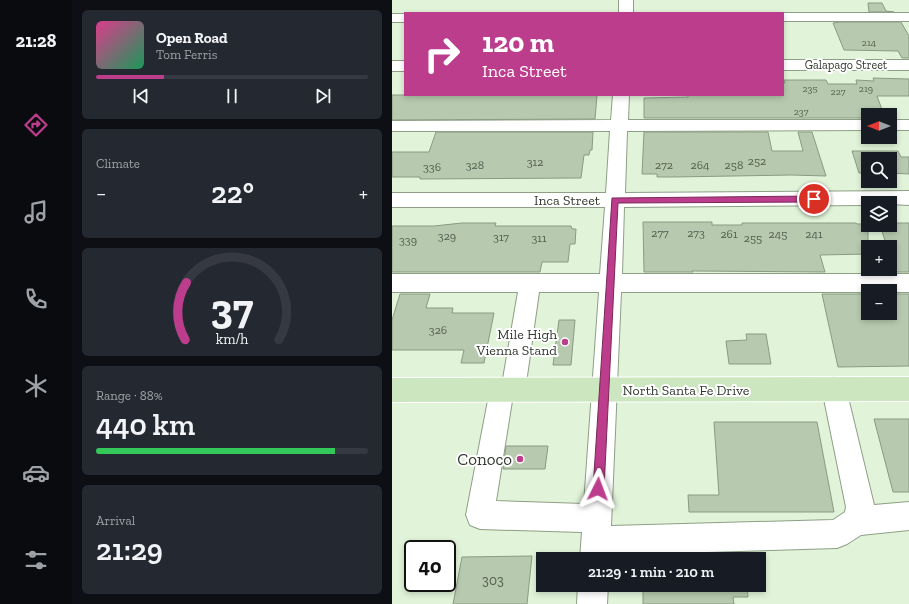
<!DOCTYPE html>
<meta charset="utf-8">
<style>
:root{--surface:#171b24;--page:#242831;--text:#f1f3f6;--muted:#9ea1a6;--line:#363941;--accent:#bb3d8b}
body{margin:0;font-family:"Zilla Slab",serif;background:var(--page);color:var(--text);height:100vh;display:flex;flex-direction:column;font-size:15px;white-space:nowrap}
*{box-sizing:border-box;margin:0}
p{font-size:13px;color:var(--muted)}
.icon{flex:none;width:22px;height:22px;fill:none;stroke:currentColor;stroke-width:2;stroke-linecap:round;stroke-linejoin:round}
.map{position:relative;flex:1;overflow:hidden}
.side{display:flex;flex-direction:column;gap:10px;padding:10px;background:#0d0f14;width:320px}
.side>*{flex:none}
.top-card{position:absolute;left:12px;top:12px;width:380px;height:84px;border-radius:0px;box-shadow:0 2px 6px #0003;background:#bb3d8b;color:#fff;overflow:hidden}
.needle{width:26px;rotate:270deg}
.buttons{position:absolute;left:469px;top:108px;display:grid;gap:8px}
.buttons a{display:grid;place-items:center;width:36px;height:36px;border-radius:0px;background:var(--surface);box-shadow:0 2px 6px #0003;font-size:20px}
.speed{position:absolute;left:12px;top:540px;display:flex;gap:8px;font-size:20px;font-weight:700;text-align:center}
.speed>*{display:grid;place-content:center;width:52px;height:52px;border-radius:50%;background:var(--surface);box-shadow:0 2px 6px #0003;line-height:1}
.speed .limit{border:2px solid #111;border-radius:6px;background:#fff;color:#111}
.pin{position:absolute;display:grid;place-items:center;width:34px;height:34px;color:#fff;margin:-17px;border:2px solid #fff;border-radius:50%;box-shadow:0 1px 4px #0007}
.me{position:absolute;width:44px;margin:-22px;rotate:3deg;stroke-linejoin:round;filter:drop-shadow(0 0 3px #0008)}
.turn{display:flex;align-items:center;gap:14px;height:84px;padding:0 12px;font-size:18px}
.turn .icon{width:52px;height:52px;stroke-width:2.5}
.turn b{display:block;font-size:28px;line-height:34px}
.big{font-size:30px;font-weight:600;line-height:1.1}
.side .card{flex:1;display:flex;flex-direction:column;justify-content:center;gap:6px;min-width:0;padding:0 14px;border-radius:6px;background:var(--page)}
.side .dial{align-items:center;gap:0}
.dial svg{height:104px;overflow:visible;fill:none;stroke:var(--line);stroke-width:7;stroke-linecap:round;text-anchor:middle}
.dial text{fill:var(--text);stroke:none}
.song{display:flex;align-items:center;gap:12px}
.cover{width:48px;height:48px;border-radius:6px;background:linear-gradient(135deg,hsl(330 70% 55%),hsl(150 70% 35%))}
.played{height:4px;border-radius:2px;background:linear-gradient(90deg,var(--accent) 25%,var(--line) 25%)}
.keys{display:flex;justify-content:space-around;direction:ltr}
.heat{display:flex;justify-content:space-between;align-items:center;font-size:22px;direction:ltr}
.charge{height:6px;border-radius:3px;background:linear-gradient(90deg,#34c759 88%,var(--line) 0)}
.trip{position:absolute;left:144px;top:552px;width:230px;height:40px;border-radius:0px;background:var(--surface);box-shadow:0 2px 6px #0003;font-weight:600;line-height:40px;text-align:center}
main{display:flex;flex:1;min-height:0}
.dock{display:flex;flex-direction:column;width:72px;justify-content:space-around;align-items:center;background:#090b0e;color:var(--muted)}
.dock .icon{width:28px;height:28px}
.dock .selected{color:var(--accent)}
.dock b{font-size:18px;color:var(--text)}
.map>svg:first-child{display:block}
.building{fill:#b7caaf;stroke:#899b82}
.lines{fill:none;stroke-linecap:round;stroke-linejoin:round}
.minor-casing{stroke:#8d9f85;stroke-width:2}
.major-casing{stroke:#fff;stroke-width:2}
.minor{fill:#fff;fill-rule:evenodd}
.major{fill:#cce6c0;fill-rule:evenodd}
.route{fill:#bb3d8b;stroke:#7a285a}
.poi-dot{fill:#bb3d8b;stroke:#fff;stroke-width:1.5}
.labels{text-anchor:middle;stroke-width:4;stroke-linejoin:round;paint-order:stroke}
.far-number-label{font-size:10px;fill:#535e4f}
.far-street-label{font-size:12px;fill:#323a2f;stroke:#fff}
.number-label{font-size:12px;fill:#535e4f}
.street-label{font-size:14px;fill:#323a2f;stroke:#fff}
.poi-label{font-size:14px;fill:#323a2f;stroke:#fff;text-anchor:end}
.near-number-label{font-size:14px;fill:#535e4f}
.near-poi-label{font-size:17px;fill:#323a2f;stroke:#fff;text-anchor:end}
</style>
<main>
<nav class="dock">
<b>21:28</b>
<svg class="icon selected" aria-label="directions" viewBox="0 0 24 24"><path d="M12 3l9 9-9 9-9-9zM9 14v-3h6M13 9l2 2-2 2"/></svg>
<svg class="icon" aria-label="music" viewBox="0 0 24 24"><path d="M9 18V5l10-2v13"/><circle cx="6" cy="18" r="3"/><circle cx="16" cy="16" r="3"/></svg>
<svg class="icon" aria-label="phone" viewBox="0 0 24 24"><path d="M5 4h4l2 5-3 2q2 4 5 5l2-3 5 2v4C11 20 4 13 5 4z"/></svg>
<svg class="icon" aria-label="climate" viewBox="0 0 24 24"><path d="M12 3v18M4 7l16 10M4 17L20 7"/></svg>
<svg class="icon" aria-label="car" viewBox="0 0 24 24"><path d="M5 17H2v-5l4-1 3-4h7l3 4 3 1v5h-3M9 17h6M6 11h13"/><circle cx="7" cy="17" r="2"/><circle cx="17" cy="17" r="2"/></svg>
<svg class="icon" aria-label="filters" viewBox="0 0 24 24"><path d="M4 7h16M4 17h16"/><circle cx="9" cy="7" r="2"/><circle cx="15" cy="17" r="2"/></svg>
</nav>
<section class="side">
<div class="card">
<div class="song"><i class="cover"></i><div><b>Open Road</b><p>Tom Ferris</p></div></div>
<div class="played"></div>
<div class="keys"><svg class="icon" aria-label="previous" viewBox="0 0 24 24"><path d="M18 5L8 12l10 7zM5 5v14"/></svg><svg class="icon" aria-label="pause" viewBox="0 0 24 24"><path d="M8 5v14M16 5v14"/></svg><svg class="icon" aria-label="next" viewBox="0 0 24 24"><path d="M6 5l10 7-10 7zM19 5v14"/></svg></div>
</div>
<div class="card"><p>Climate</p>
<div class="heat"><a>−</a><b class="big">22°</b><a>+</a></div>
</div>
<div class="card dial"><svg viewBox="0 0 100 80">
<path d="M14 69A42 42 0 1 1 86 69"/>
<path d="M14 69A42 42 0 0 1 15 25" stroke="#bb3d8b"/>
<text x="50" y="56" font-size="32" font-weight="700">37</text>
<text x="50" y="72" font-size="11">km/h</text>
</svg></div>
<div class="card"><p>Range · 88%</p><b class="big">440 km</b><div class="charge"></div></div>
<div class="card"><p>Arrival</p><b class="big">21:29</b></div>
</section>
<div class="map">
<svg width="517" height="604" viewBox="0 0 517 604">
<rect width="100%" height="100%" fill="#e1f4d9"/>
<g class="building">
<path d="M476 3H490L494 11 502 12H477Z"/>
<path d="M448 22H509L517 36V58H510L506 51 452 50 441 23Z"/>
<path d="M481 78 517 79V96H485L492 115H476V118H252V98L296 97V95H391V83H393L392 80H434L436 84H465L464 80 482 81Z"/>
<path d="M0 95H205L203 119 0 120Z"/>
<path d="M44 132H201L200 150H198L197 155H192L189 178 28 179V177H0V152H37Z"/>
<path d="M252 132H376L380 151H411L406 132H420L434 176 400 175 282 177H265V174H250Z"/>
<path d="M460 151H506L509 157H517V174L498 173V159H476V173H467Z"/>
<path d="M251 222H320V225H350V223H464L465 224H476V254L428 255 433 272 300 271 301 272H252Z"/>
<path d="M70 223H104L103 226H179L180 229H184L183 244H178L176 262H150L148 272H0V226H42Z"/>
<path d="M498 223H517V272H502L498 259V247H495L488 225H498Z"/>
<path d="M8 294H38L34 308H61L60 313H102L92 363H69L72 350H0V320Z"/>
<path d="M430 294H476V313H498V294H517V366L446 367Z"/>
<path d="M167 320H183L179 365H161Z"/>
<path d="M354 334H374L379 364H337L334 341 355 340Z"/>
<path d="M482 419H517V492H501Z"/>
<path d="M322 422H425L442 512H297L296 495H327Z"/>
<path d="M114 446H156L153 469H111Z"/>
<path d="M140 556 135 604H61L70 557Z"/>
<path d="M251 557 353 558V559H251Z"/>
<path d="M251 585H355L356 597H341L342 604H251Z"/>
</g>
<g class="lines">
<defs>
<g id="minor">
<rect x="227" y="0" width="14" height="13"/>
<rect x="391" y="13" width="126" height="8"/>
<rect x="0" y="14" width="13" height="8"/>
<rect x="391" y="60" width="126" height="10"/>
<rect x="0" y="61" width="13" height="10"/>
<path d="M221 95H237L236 120H476V130L235 131 233 193 517 191V205L476 203V205L232 207 230 274H517V292H229L219 526 441 520 453 512 454 507 430 389 433 381 442 377 451 381 454 389 482 505 517 502V530L469 535 455 544 445 548 218 555V559H188L190 532 88 529 78 525 74 515 98 390 101 382 111 379 126 292H0V274H208L213 207H0V193H214L218 131H0V121L219 120ZM147 292H207L192 504 104 501 120 401 130 398 133 390Z"/>
<rect x="498" y="120" width="19" height="10"/>
<path d="M186 585H216L215 604H185Z"/>
</g>
<path id="major" d="M517 377V401L0 402V378Z"/>
</defs>
<use href="#minor" class="minor-casing"/>
<use href="#major" class="major-casing"/>
<use href="#minor" class="minor"/>
<use href="#major" class="major"/>
</g>
<path class="route" d="M422 196 426 199 422 202 226 203 212 489 210 493 206 494 202 493 201 489 220 198Z"/>
<g class="poi-dot">
<circle cx="173" cy="342" r="4"/>
<circle cx="128" cy="459" r="4"/>
</g>
<g class="labels">
<g class="far-number-label">
<text x="477" y="46">214</text>
<text x="418" y="92">235</text>
<text x="474" y="92">219</text>
<text x="446" y="95">227</text>
<text x="409" y="115">237</text>
</g>
<g class="far-street-label">
<text x="454" y="69">Galapago Street</text>
</g>
<g class="number-label">
<text x="365" y="165">252</text>
<text x="143" y="166">312</text>
<text x="83" y="169">328</text>
<text x="272" y="169">272</text>
<text x="308" y="169">264</text>
<text x="342" y="169">258</text>
<text x="40" y="171">336</text>
<text x="268" y="237">277</text>
<text x="304" y="237">273</text>
<text x="337" y="238">261</text>
<text x="386" y="238">245</text>
<text x="422" y="238">241</text>
<text x="55" y="240">329</text>
<text x="109" y="241">317</text>
<text x="147" y="242">311</text>
<text x="361" y="242">255</text>
<text x="16" y="244">339</text>
<text x="46" y="334">326</text>
</g>
<g class="street-label">
<text x="175" y="205">Inca Street</text>
<text x="294" y="395">North Santa Fe Drive</text>
</g>
<g class="poi-label">
<text x="165" y="339">Mile High<tspan x="165" dy="16">Vienna Stand</tspan></text>
</g>
<g class="near-number-label">
<text x="101" y="585">303</text>
</g>
<g class="near-poi-label">
<text x="120" y="465">Conoco</text>
</g>
</g>
</svg>
<div class="buttons">
<a><svg class="needle" viewBox="-14 -14 28 28"><path d="M0-13l5 13h-10z" fill="#e53935"/><path d="M0 13l5-13h-10z" fill="#9ea1a6"/></svg></a>
<a><svg class="icon" aria-label="search" viewBox="0 0 24 24"><circle cx="10" cy="10" r="6"/><path d="M15 15l6 6"/></svg></a>
<a><svg class="icon" aria-label="layers" viewBox="0 0 24 24"><path d="M12 4l9 5-9 5-9-5zM3 14l9 5 9-5"/></svg></a>
<a>+</a>
<a>−</a>
</div>
<div class="speed"><div class="limit">40</div></div>
<div class="pin" style="left:422px;top:199px;background:#d93025"><svg class="icon" aria-label="arrive" viewBox="0 0 24 24"><path d="M6 21V4h12l-3 4 3 4H6"/></svg></div>
<svg class="me" style="left:206px;top:489px" viewBox="-20 -20 40 40"><path d="M0-17L14 15 0 8-14 15z" fill="#bb3d8b" stroke="#fff" stroke-width="4"/></svg>
<div class="trip">21:29 · 1 min · 210 m</div>
<div class="top-card">
<div class="turn"><svg class="icon" aria-label="right" viewBox="0 0 24 24"><path d="M7 20v-9h11M14 6l5 5-5 5"/></svg><div><b>120 m</b>Inca Street</div></div>
</div>
</div>
</main>
